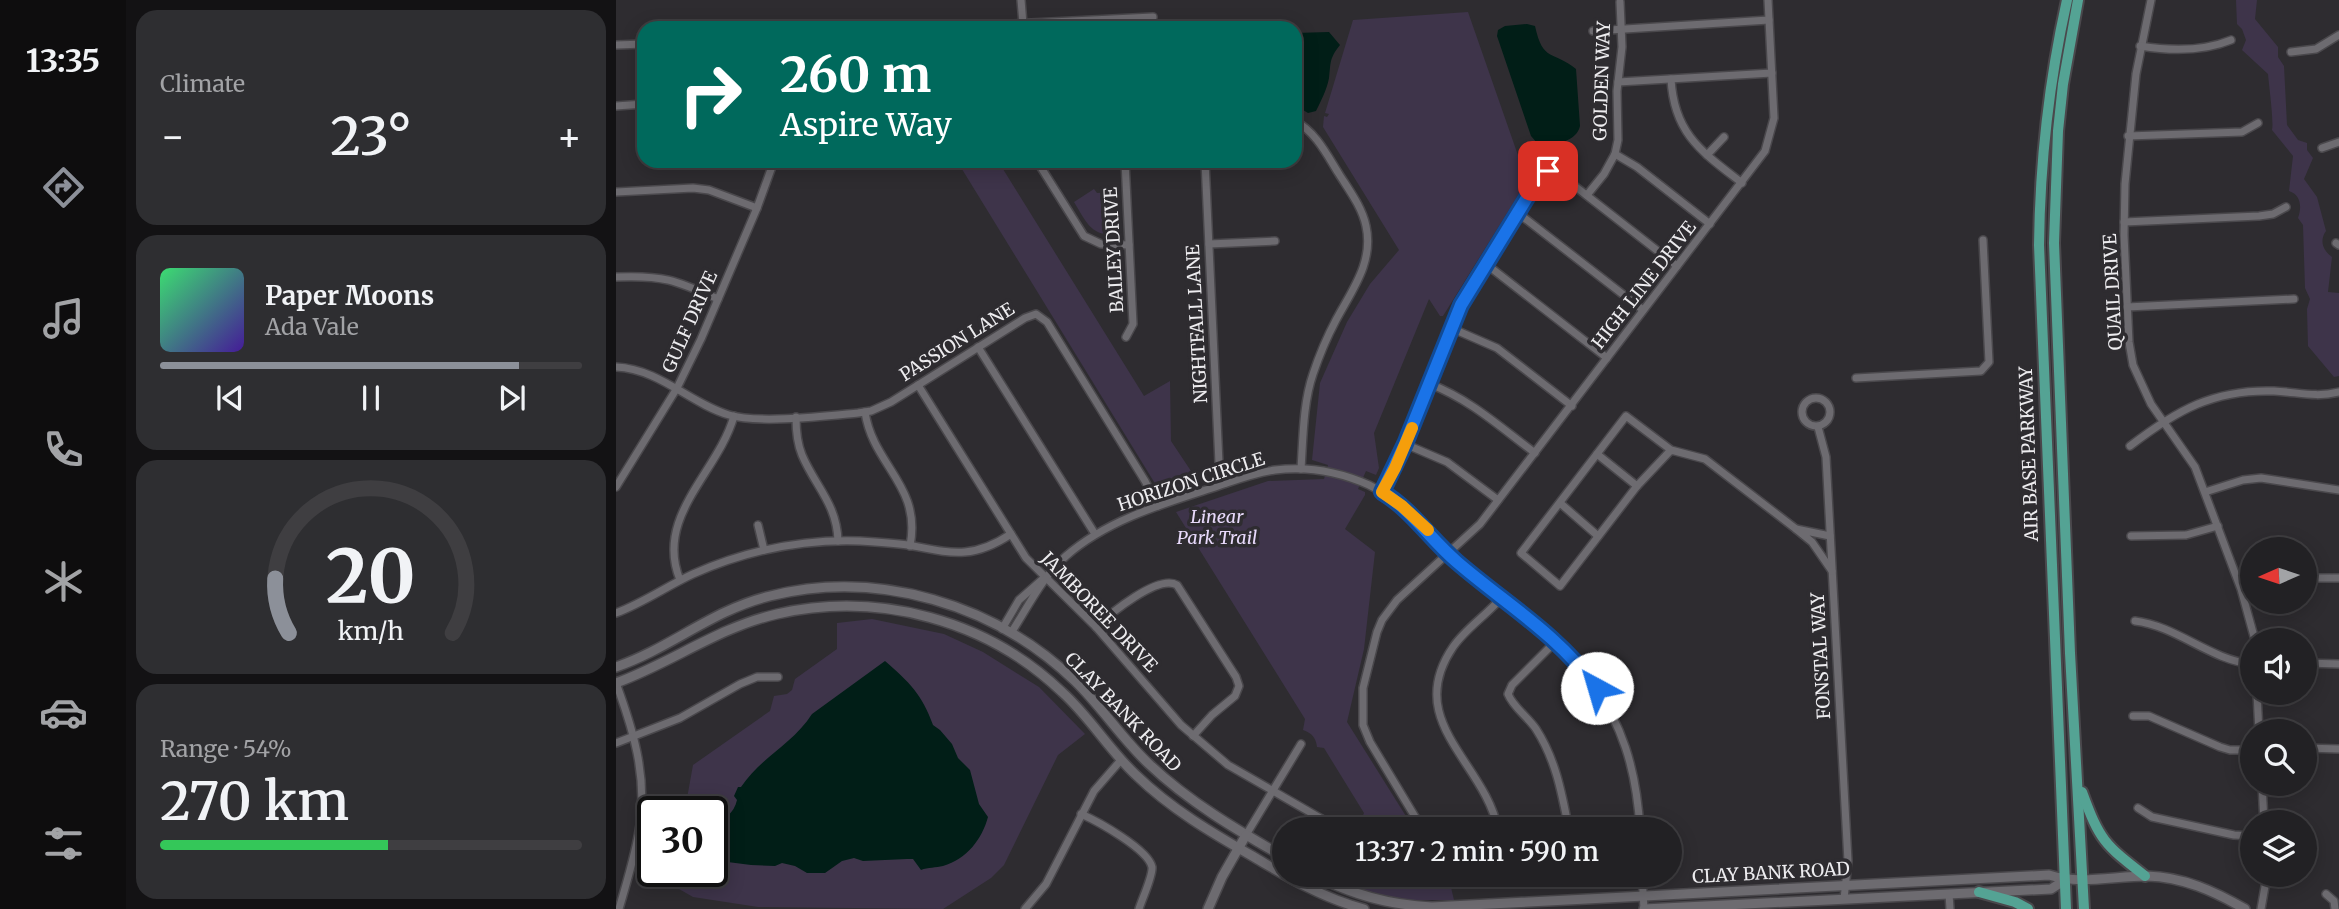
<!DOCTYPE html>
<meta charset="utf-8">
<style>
:root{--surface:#222124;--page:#2e2e31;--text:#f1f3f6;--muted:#a2a3a6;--line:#3f3e41;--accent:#8c9099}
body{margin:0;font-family:Merriweather,serif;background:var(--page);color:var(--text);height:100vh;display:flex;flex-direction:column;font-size:26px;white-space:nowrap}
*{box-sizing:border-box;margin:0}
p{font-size:23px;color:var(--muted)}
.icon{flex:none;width:38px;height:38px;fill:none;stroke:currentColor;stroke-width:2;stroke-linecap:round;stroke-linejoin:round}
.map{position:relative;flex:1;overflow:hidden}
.panel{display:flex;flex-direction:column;gap:10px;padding:10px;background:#131214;width:490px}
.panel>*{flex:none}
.banner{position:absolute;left:21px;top:21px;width:665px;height:147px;border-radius:21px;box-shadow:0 4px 18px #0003,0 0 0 2px var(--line);background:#00695c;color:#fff;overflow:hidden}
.needle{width:46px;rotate:267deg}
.controls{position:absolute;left:1624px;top:537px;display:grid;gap:14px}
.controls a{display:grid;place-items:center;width:77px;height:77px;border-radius:50%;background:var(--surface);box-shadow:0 4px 18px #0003,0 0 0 2px var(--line);font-size:35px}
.speed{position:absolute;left:21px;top:796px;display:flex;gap:14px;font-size:35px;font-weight:700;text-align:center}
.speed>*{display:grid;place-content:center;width:91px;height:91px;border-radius:50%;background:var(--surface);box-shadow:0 4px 18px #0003,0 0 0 2px var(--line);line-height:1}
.speed .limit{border:4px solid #111;border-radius:10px;background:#fff;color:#111}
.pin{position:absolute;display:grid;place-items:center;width:60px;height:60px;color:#fff;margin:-30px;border-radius:14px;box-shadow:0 4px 10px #0006}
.me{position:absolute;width:77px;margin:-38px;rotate:321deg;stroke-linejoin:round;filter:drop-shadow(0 0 5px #0008)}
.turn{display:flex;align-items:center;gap:24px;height:147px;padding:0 28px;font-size:32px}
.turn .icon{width:91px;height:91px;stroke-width:2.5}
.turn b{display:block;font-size:49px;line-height:60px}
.big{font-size:52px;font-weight:600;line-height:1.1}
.panel .tile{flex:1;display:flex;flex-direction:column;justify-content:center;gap:10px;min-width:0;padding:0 24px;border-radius:21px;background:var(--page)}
.panel .dial{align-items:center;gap:0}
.dial svg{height:182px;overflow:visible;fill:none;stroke:var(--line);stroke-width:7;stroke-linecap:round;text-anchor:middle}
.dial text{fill:var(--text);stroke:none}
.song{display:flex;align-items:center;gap:21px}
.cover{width:84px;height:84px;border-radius:10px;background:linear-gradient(135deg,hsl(140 70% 55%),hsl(260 70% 35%))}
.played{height:7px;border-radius:4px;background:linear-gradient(90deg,var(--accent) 85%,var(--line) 85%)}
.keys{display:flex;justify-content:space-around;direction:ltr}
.heat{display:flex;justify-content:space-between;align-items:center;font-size:38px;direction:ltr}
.charge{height:10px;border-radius:5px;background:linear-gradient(90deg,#34c759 54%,var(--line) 0)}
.trip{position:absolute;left:656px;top:817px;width:410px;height:70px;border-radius:35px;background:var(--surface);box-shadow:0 4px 18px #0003,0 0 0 2px var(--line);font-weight:600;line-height:70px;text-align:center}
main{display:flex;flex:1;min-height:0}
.menu{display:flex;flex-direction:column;width:126px;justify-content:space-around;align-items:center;background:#0e0d0e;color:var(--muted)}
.menu .icon{width:49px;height:49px}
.menu .current{color:var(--accent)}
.menu b{font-size:32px;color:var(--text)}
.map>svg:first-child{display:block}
.green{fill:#3e344a}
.water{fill:#011e17}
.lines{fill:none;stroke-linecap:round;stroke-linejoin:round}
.minor-casing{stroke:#4a484c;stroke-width:10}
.tertiary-casing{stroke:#4a484c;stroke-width:12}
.primary-casing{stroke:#4a484c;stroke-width:14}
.minor{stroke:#6d6b70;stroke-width:7}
.tertiary{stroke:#6d6b70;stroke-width:9}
.primary{stroke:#54a394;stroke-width:10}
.route-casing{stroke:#114b97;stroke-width:18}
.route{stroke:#1a73e8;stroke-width:12}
.slow{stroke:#f59e0b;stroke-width:12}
.labels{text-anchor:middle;stroke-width:7;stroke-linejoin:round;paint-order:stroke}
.street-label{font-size:18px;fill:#edecef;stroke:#2e2c30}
.park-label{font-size:18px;font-style:italic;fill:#e8dafb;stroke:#2e2c30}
</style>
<main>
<nav class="menu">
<b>13:35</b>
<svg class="icon current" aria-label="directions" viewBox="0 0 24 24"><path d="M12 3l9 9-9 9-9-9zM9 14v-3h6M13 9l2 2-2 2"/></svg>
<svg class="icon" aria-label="music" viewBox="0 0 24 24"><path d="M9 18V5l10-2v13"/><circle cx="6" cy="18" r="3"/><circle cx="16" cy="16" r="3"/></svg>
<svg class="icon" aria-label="phone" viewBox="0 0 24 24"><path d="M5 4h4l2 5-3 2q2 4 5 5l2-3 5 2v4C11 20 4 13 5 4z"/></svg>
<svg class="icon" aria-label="climate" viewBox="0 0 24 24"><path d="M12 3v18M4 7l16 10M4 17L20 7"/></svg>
<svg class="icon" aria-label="car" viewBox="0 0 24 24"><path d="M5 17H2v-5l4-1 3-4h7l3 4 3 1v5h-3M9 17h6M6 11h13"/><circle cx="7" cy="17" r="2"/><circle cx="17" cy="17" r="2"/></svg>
<svg class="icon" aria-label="filters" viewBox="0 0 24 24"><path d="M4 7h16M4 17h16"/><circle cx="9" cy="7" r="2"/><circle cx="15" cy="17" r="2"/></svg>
</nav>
<section class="panel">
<div class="tile"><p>Climate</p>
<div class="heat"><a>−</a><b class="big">23°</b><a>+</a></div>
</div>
<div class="tile">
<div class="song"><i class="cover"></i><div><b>Paper Moons</b><p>Ada Vale</p></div></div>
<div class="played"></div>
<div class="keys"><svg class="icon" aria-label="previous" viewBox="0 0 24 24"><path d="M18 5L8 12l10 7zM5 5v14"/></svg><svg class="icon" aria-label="pause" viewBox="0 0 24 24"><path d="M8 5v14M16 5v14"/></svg><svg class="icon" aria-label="next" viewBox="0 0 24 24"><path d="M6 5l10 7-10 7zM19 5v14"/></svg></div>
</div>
<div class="tile dial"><svg viewBox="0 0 100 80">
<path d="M14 69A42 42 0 1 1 86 69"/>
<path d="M14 69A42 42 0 0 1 8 45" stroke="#8c9099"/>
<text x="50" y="56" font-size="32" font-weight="700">20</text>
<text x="50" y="72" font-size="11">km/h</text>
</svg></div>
<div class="tile"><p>Range · 54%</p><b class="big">270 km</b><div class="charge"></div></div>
</section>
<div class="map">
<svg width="1723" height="909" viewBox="0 0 1723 909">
<rect width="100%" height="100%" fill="#2e2c30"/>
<g class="green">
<path d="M1620 0H1641L1639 19 1662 47V57L1668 66 1671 125 1682 140 1691 143V150L1697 158 1688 179 1701 197 1710 231C1703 241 1707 250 1716 257L1712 292 1723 293V376L1718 377 1692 346 1691 309 1694 299 1689 288 1687 225 1682 218C1686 207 1685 195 1673 191L1677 156 1656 130C1658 121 1653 86 1652 74L1626 50 1630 40 1626 29 1621 24Z"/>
<path d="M852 12 911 181 827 316H824L813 299 758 433 763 468 760 475 750 471 742 489 749 492V495L729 529 759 552 748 649 731 722 798 829H754L745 820 748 813 708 748 701 747C700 738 696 733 687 730L689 719 560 512 652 481 708 479 712 465 696 460 704 383 731 322 754 284 783 250 707 127 708 116 711 117 713 114 709 113 737 20Z"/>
<path d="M341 161H382L528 396 554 381 555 441 583 483 550 494 543 490Z"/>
<path d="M478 189 481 193 501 192 503 232 500 235C474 236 470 221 458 202Z"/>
<path d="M256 619 328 634 367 652 423 687 469 734 442 755 388 865 375 878 327 909 142 907 77 897 56 885 52 872H96V812H37V860L28 857 36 804H70L77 765 154 711 158 696 171 694 176 690 179 679 221 649V623Z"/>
<path d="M759 875H832L838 900H788L745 890 747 883Z"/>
</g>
<g class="water">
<path d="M911 24 919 26C927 63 937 50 960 69L964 126C960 143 937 145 922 144L915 136 881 36 882 30 889 26Z"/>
<path d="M713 32 724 45C713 59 715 62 713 78 711 89 705 101 700 111L692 113 679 105V33Z"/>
<path d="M269 661C293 682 306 694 317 725L324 730 336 744 342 758 354 770 363 804 372 817C366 839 351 859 327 866 320 868 312 867 305 870L297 859H291L247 861 238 858 226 861 209 873H191L179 866 166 863 159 866 135 865 96 860V826C108 819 118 814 121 800L118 796 122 787H125C146 756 176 745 196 714Z"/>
</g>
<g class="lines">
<defs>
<g id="minor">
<path d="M405 0 407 24"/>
<path d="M1535 0 1520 74 1509 184 1508 235 1513 342 1517 365 1535 404 1579 467 1625 589 1639 640"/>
<path d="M582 27V28"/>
<path d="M315 28 537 17"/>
<path d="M977 31 1153 20"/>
<path d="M0 45 28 44"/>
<path d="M1524 46C1555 51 1586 52 1615 40"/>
<path d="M1675 52 1700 49 1723 35"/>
<path d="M1055 79C1058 134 1086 152 1126 183"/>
<path d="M1002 82 1156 73"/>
<path d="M0 106 28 104"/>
<path d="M679 121C700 132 711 155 723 174 733 190 746 207 750 226 758 262 736 290 720 320 711 337 703 356 697 374 687 403 687 439 685 469"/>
<path d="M1512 136 1626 132 1642 123"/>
<path d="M1706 148 1723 142"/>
<path d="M999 154 1021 167 1094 224"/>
<path d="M1091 155 1108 137"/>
<path d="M421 161 468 236 485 244 513 245"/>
<path d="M509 161 517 324 510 337"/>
<path d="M589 161 603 463 610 483"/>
<path d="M0 192 77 188 93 190 141 208"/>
<path d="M971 195 988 174 999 154 1002 140 1001 91 1006 47 1004 2"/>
<path d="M902 213 1027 310"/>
<path d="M1508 222 1643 216 1657 214 1670 207"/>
<path d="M1720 243 1723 245"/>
<path d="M593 244 659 241"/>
<path d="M870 264 991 358"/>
<path d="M0 277C47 275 59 280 102 299"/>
<path d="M1511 307 1678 299"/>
<path d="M835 328 881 348 956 406"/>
<path d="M362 347 479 534"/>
<path d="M0 367C44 369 73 403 113 415 142 424 210 416 242 413L255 411 275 402 409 318 420 314 431 322 529 481 542 506"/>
<path d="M1240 378 1365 371 1373 362 1367 240"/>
<path d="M814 384C855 400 884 427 919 453"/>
<path d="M302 385 410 558 480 627 565 725 612 765 725 830"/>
<circle cx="1200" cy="412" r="14"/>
<path d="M249 412C257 466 306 485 294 546"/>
<path d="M180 417C180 430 181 443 186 455 199 486 221 504 222 541"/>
<path d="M1202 427 1210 457 1232 861 1228 899"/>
<path d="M789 444 831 462 882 500"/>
<path d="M1514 446C1561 410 1598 389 1658 391 1682 392 1699 398 1723 392"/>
<path d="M1055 450 1021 486 944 586 905 553 1010 416 1055 450 1089 459 1180 529"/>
<path d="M981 454 1021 486"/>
<path d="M0 487 61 388 85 339 141 208 158 161"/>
<path d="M766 492 789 444 845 305 927 174 935 171 942 173 1061 266"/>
<path d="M1589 492 1627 480 1645 478 1723 490"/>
<path d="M944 503 982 536"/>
<path d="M142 525 148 550"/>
<path d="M1214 536 1180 529 1196 542 1216 571"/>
<path d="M1515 536 1570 535 1602 526"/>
<path d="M1689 578H1723"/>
<path d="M64 580C38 516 102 473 118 416"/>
<path d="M0 613C27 603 51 586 77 574 129 551 187 539 244 541 260 542 276 543 292 545 335 553 356 560 395 534"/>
<path d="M1519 621C1561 626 1594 660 1636 664"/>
<path d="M480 627C494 614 542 574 561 585L620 677 623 686 619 696 596 715 577 736"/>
<path d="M386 629 403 600 428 578"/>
<path d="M395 633C412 607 426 577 450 556 490 521 543 505 593 489 615 482 636 473 659 470 691 466 724 472 753 485 786 501 807 528 833 554 842 564 854 572 865 581 959 654 1017 702 1024 830"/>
<path d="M940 641 896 685 892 694C897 707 912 717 920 729 940 760 946 794 953 830"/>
<path d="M1689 663 1723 664"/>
<path d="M0 683C17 729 31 775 24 825 20 853 11 881 3 909"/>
<path d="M1641 693 1643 732"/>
<path d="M1517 716H1533L1604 747 1614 750H1636"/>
<path d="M0 743 64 718 124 684 141 677H162"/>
<path d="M1689 748 1723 749"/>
<path d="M1646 784 1648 822"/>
<path d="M1522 808 1536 817 1618 835 1636 836"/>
<path d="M465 814C481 821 532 849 536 867 537 876 526 899 523 909"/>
<path d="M807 830 754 742 747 725V688L761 632 766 620 781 600 864 524 1149 151 1158 118 1152 0"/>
<path d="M882 830C870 763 786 722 837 647 850 628 871 615 886 597"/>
<path d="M630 835 685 744"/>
<path d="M1026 875 1028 909"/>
<path d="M1333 894 1334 909"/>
<path d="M1710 894 1718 901 1719 909"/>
<path d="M409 909 430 884 478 791 505 760"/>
<path d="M1645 909 1651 875"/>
</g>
<g id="tertiary">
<path d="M0 667C55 648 96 610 154 596 262 569 379 604 459 681 486 707 506 739 533 764 573 802 621 830 668 857"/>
<path d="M0 683C55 663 103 627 161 614 263 591 371 620 446 692 474 717 493 750 520 775 555 809 596 833 638 857 673 878 707 898 748 909"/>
<path d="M699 875C736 895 774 905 816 907L1433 875C1464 885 1498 876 1531 876 1567 877 1598 891 1629 909"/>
<path d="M592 909 606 877 630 835"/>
<path d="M1028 909 1435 889 1449 880"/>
</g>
<g id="primary">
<path d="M1462 0 1447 84 1442 131 1438 243 1454 653 1468 909"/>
<path d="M1466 792C1484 841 1488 844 1529 876"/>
<path d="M1363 892 1399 902 1412 909"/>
<path d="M1450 909 1423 245C1424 162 1433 81 1451 0"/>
</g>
</defs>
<use href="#minor" class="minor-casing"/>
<use href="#tertiary" class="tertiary-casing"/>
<use href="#primary" class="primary-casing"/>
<use href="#minor" class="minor"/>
<use href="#tertiary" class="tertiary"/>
<use href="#primary" class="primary"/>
</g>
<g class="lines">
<defs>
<path id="route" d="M932 171 923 178 845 305 789 444 766 492C796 510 814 539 841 562 891 605 940 633 981 688"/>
</defs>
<use href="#route" class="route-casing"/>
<use href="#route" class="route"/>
<path class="slow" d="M796 428 779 468 766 492 786 506 812 530"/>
</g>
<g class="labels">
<g class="street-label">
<text transform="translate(986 81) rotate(-88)" y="6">GOLDEN WAY</text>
<text transform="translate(498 250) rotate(-93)" y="6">BAILEY DRIVE</text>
<text transform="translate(1028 285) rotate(-52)" y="6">HIGH LINE DRIVE</text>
<text transform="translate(1497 292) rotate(-93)" y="6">QUAIL DRIVE</text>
<text transform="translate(74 322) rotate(-66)" y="6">GULF DRIVE</text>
<text transform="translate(581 324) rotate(-93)" y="6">NIGHTFALL LANE</text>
<text transform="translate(341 342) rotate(-32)" y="6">PASSION LANE</text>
<text transform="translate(1413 454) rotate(-92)" y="6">AIR BASE PARKWAY</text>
<text transform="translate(575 482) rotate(-18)" y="6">HORIZON CIRCLE</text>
<text transform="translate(483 612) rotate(46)" y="6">JAMBOREE DRIVE</text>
<text transform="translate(1205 656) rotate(-93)" y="6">FONSTAL WAY</text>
<text transform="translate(507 712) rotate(46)" y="6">CLAY BANK ROAD</text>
<text transform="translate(1155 873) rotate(-3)" y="6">CLAY BANK ROAD</text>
</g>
<g class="park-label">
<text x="601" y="523">Linear<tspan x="601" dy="21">Park Trail</tspan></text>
</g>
</g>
</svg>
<div class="controls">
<a><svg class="needle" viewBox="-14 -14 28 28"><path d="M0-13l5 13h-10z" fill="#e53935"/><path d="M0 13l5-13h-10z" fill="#a2a3a6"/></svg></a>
<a><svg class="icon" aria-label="sound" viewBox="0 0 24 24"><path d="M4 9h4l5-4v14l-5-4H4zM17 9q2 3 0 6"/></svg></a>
<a><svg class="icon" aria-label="search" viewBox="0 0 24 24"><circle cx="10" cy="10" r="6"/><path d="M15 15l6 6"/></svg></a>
<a><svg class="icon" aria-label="layers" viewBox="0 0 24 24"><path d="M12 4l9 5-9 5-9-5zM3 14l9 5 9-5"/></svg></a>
</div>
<div class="speed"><div class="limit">30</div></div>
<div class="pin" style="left:932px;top:171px;background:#d93025"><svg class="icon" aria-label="arrive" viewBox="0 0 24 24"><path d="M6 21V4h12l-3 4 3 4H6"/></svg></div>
<svg class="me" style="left:981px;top:688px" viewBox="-20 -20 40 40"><circle r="19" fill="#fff"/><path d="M0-13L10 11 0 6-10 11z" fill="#1a73e8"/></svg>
<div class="trip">13:37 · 2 min · 590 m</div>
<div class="banner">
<div class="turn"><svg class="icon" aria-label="right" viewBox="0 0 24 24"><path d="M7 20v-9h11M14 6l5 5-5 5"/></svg><div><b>260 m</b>Aspire Way</div></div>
</div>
</div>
</main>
